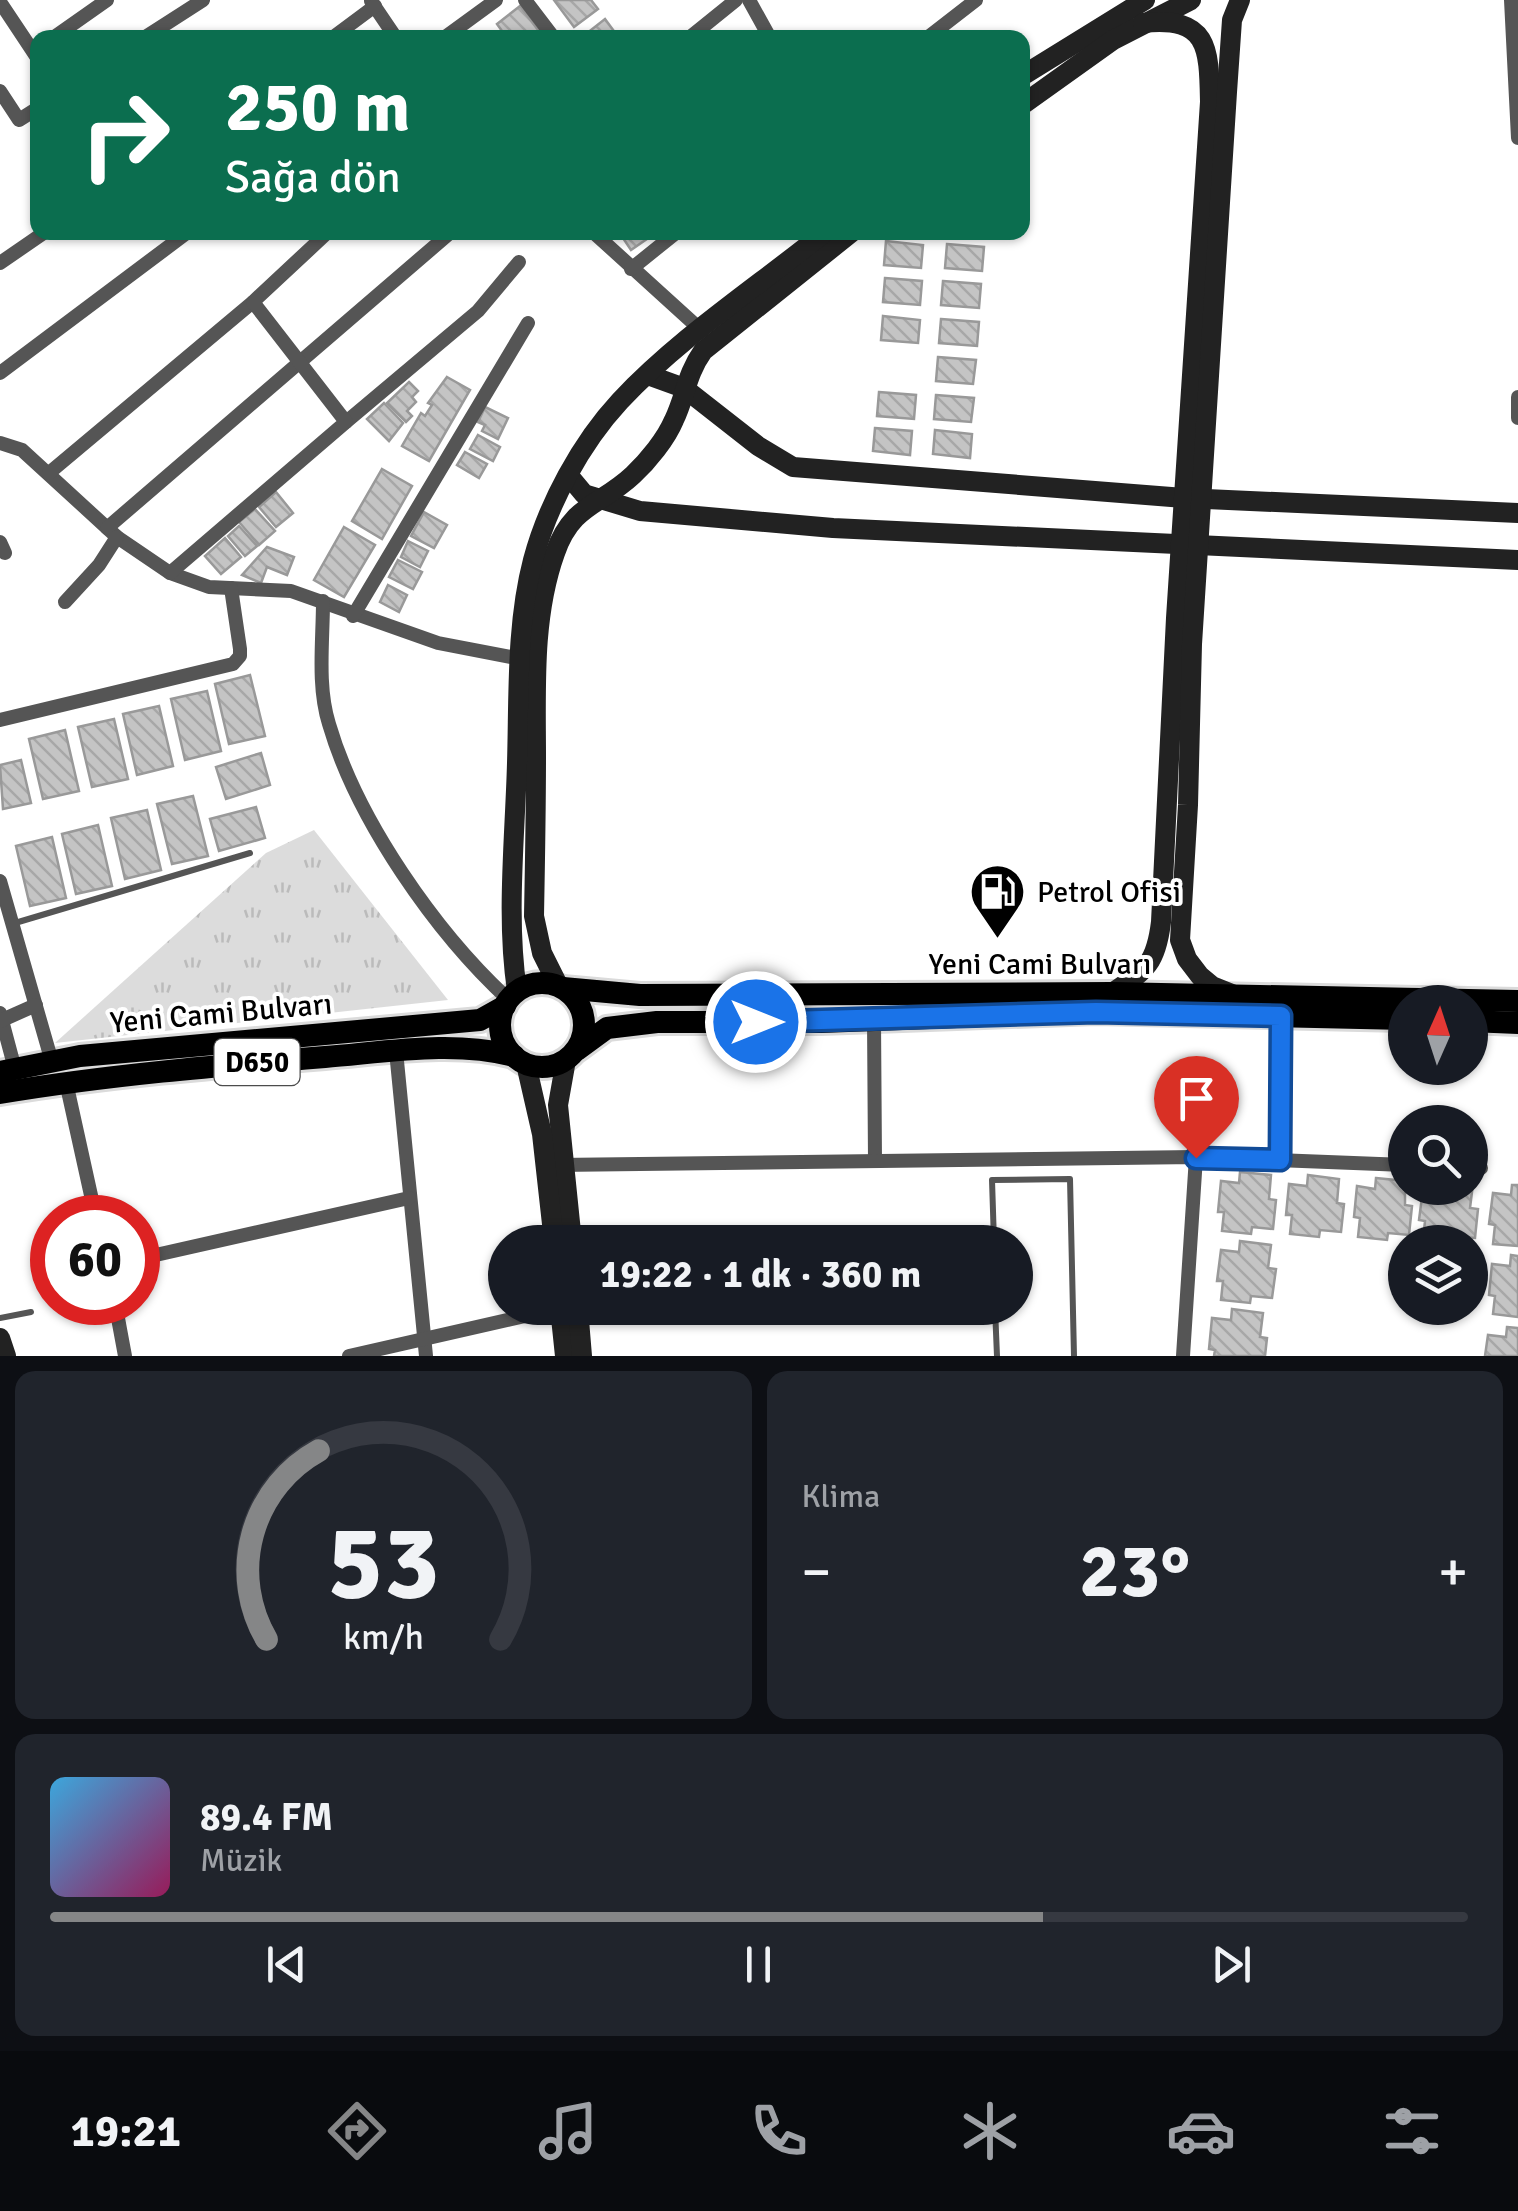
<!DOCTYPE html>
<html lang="tr">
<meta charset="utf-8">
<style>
:root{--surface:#171b24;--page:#20242c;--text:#f1f3f6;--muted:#9ea1a6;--line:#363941;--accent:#858687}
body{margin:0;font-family:Signika,sans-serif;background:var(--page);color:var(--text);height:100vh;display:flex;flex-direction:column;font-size:38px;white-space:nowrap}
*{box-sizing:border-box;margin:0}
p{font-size:32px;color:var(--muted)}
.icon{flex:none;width:55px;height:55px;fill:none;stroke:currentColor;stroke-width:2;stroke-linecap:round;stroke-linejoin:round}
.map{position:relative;height:1356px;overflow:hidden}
.panel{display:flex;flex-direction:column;gap:15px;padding:15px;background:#0d0f14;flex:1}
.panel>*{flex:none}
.banner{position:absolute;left:30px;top:30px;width:1000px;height:210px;border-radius:20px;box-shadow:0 2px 8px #0004;background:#0b6e4f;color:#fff;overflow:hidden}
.needle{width:65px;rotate:3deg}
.fabs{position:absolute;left:1388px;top:985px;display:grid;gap:20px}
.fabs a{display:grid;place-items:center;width:100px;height:100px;border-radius:50%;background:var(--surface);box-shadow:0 2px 8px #0004;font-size:50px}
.speed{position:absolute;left:30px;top:1195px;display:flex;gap:20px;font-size:50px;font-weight:700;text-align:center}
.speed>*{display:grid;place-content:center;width:130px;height:130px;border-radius:50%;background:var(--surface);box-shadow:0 2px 8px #0004;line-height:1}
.speed .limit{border:15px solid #d22;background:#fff;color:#111}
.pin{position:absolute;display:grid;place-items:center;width:85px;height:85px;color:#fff;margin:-102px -42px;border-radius:50% 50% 50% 0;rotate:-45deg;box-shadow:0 0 10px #0007}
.pin .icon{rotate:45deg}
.me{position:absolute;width:110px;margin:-55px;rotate:90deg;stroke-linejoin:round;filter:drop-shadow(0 0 8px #0008)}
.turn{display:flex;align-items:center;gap:35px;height:210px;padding:0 30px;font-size:45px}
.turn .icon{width:130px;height:130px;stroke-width:2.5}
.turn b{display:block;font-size:70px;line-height:85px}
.big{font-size:75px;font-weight:700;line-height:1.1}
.panel .card{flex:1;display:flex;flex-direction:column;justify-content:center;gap:15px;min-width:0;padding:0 35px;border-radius:20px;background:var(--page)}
.panel .dial{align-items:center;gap:0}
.dial svg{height:260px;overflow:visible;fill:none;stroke:var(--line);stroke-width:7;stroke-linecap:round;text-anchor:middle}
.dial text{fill:var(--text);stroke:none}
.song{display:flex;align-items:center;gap:30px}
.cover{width:120px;height:120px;border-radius:15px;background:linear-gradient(135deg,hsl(200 70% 55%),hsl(330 70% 35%))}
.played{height:10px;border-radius:5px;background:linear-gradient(90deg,var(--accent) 70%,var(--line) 70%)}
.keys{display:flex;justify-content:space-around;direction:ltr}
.heat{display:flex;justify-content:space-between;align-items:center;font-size:55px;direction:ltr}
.panel .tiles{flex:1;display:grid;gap:15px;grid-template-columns:1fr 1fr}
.card:last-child{grid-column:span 2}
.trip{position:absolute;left:488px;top:1225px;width:545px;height:100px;border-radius:50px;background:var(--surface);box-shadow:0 2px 8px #0004;font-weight:700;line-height:100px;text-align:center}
.dock{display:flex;height:160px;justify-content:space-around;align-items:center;background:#090b0e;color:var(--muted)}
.dock .icon{width:70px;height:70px}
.dock .active{color:var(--accent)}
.dock b{font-size:45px;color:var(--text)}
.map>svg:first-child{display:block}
.grass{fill:url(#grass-tufts)}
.building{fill:url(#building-back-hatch);stroke:#999;stroke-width:2.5}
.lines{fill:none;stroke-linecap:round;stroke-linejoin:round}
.primary-casing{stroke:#dbdbdb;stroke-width:28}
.lane{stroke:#555;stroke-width:6}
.street{stroke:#555;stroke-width:14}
.secondary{stroke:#222;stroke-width:20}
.primary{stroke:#000;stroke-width:22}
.route-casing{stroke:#114b97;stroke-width:25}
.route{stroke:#1a73e8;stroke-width:18}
.labels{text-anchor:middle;stroke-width:8;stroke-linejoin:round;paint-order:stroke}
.shield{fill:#fff;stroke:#4c4c4c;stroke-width:2.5}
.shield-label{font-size:28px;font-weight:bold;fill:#000}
.poi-label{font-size:30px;fill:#000;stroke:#fff;text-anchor:start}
.street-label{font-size:30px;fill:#000;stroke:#fff}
</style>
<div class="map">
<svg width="1518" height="1356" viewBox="0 0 1518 1356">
<defs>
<pattern id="grass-tufts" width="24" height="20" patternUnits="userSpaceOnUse" patternTransform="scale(2.5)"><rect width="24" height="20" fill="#dcdcdc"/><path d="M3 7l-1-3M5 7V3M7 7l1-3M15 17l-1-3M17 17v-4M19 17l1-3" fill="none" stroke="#bbb"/></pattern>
<pattern id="building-back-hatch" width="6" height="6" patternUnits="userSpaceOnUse" patternTransform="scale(2.5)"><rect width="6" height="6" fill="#c4c4c4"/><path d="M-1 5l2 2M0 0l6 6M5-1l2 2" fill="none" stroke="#a7a7a7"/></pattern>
</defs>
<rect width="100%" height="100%" fill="#fff"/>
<path class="grass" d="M314 830 448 1000 55 1043 266 853Z"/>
<g class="building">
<path d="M554 0H591L598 9 574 27Z"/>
<path d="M520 6 544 38H507L497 24Z"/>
<path d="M605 19 619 38H582V37Z"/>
<path d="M619 232H657L631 250Z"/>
<path d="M886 241 923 245 921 268 884 265Z"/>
<path d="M947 244 984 247 982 271 945 268Z"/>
<path d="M885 278 922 281 920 305 883 302Z"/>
<path d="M943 281 981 284 979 308 941 305Z"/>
<path d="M883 316 920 320 918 343 881 340Z"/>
<path d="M941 319 979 322 977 346 939 343Z"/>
<path d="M938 357 976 360 973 384 936 381Z"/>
<path d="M447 377 470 390 429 461 402 446 421 413 425 416 432 405 428 403Z"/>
<path d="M409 382 418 391 412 397 416 402 407 411 412 416 406 422 387 403Z"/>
<path d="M879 392 916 395 914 419 877 416Z"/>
<path d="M936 395 974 398 971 422 934 419Z"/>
<path d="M384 403 403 423 389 441 367 419Z"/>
<path d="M485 407 508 418 498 439 482 431 485 425 478 422Z"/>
<path d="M875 428 912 431 910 455 873 451Z"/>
<path d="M935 430 972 434 970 458 933 454Z"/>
<path d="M478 435 500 447 493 461 470 449Z"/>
<path d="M465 452 487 464 479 478 457 465Z"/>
<path d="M382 469 412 486 382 539 352 521Z"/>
<path d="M276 492 293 513 276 527 259 507Z"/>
<path d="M255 509 275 531 259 545 239 522Z"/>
<path d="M424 512 447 525 434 548 411 536Z"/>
<path d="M239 526 257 546 245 556 228 536Z"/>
<path d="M344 527 375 545 344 597 314 580Z"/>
<path d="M225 538 241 557 221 574 205 556Z"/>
<path d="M408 541 428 551 420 567 401 557Z"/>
<path d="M267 547 294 557 287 575 267 567 261 583 242 575Z"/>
<path d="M398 560 422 572 413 589 389 577Z"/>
<path d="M388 585 407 595 399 612 380 602Z"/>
<path d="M250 675 265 736 229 744 215 684Z"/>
<path d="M207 691 221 751 185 760 171 699Z"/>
<path d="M159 706 173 766 137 775 123 714Z"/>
<path d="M114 719 128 779 92 787 78 727Z"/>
<path d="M65 730 79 791 43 799 29 739Z"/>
<path d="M261 753 270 785 226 799 216 767Z"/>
<path d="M21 760 31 803 3 809 0 765Z"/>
<path d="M193 796 208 856 172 864 157 804Z"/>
<path d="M256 807 265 838 219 851 210 819Z"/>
<path d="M147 810 161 870 125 879 111 818Z"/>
<path d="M98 825 112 886 76 894 62 834Z"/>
<path d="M52 837 66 898 30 906 16 846Z"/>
<path d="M1240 1172 1271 1175 1269 1199 1276 1200 1273 1229 1252 1227 1251 1234 1222 1231 1224 1212H1218L1221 1181 1239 1183Z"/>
<path d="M1308 1175 1339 1179 1337 1203 1344 1204 1341 1232 1320 1230 1319 1237 1290 1234 1292 1215H1286L1289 1184 1307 1186Z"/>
<path d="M1376 1178 1405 1181V1205L1412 1206 1409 1235 1388 1233 1387 1240 1358 1237 1360 1218 1354 1217 1357 1186 1375 1189Z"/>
<path d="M1470 1184H1473L1470 1208 1478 1209 1475 1238 1454 1236 1453 1242 1423 1240 1425 1221 1419 1220 1423 1189 1441 1192V1188H1470Z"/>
<path d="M1512 1185H1518V1246L1493 1244 1495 1225 1489 1224 1493 1193 1511 1195Z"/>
<path d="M1240 1241 1271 1245 1268 1268 1276 1269 1272 1298 1251 1296 1250 1303 1221 1300 1223 1281H1217L1221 1250 1239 1252Z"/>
<path d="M1511 1255 1518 1256V1317L1493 1314 1495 1296 1489 1295 1492 1264 1510 1266Z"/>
<path d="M1232 1309 1263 1313 1260 1337 1267 1338 1265 1356H1214L1215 1350 1209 1349 1212 1318 1231 1320Z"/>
<path d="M1507 1327 1518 1328V1356H1485L1488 1335 1506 1337Z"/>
</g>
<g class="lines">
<defs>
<g id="primary">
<circle cx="542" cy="1025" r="42"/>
<path d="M563 988 640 995 1112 993 1518 1001"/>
<path d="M1470 1021 1518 1023"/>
<path d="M577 1050 607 1028 657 1022H821L1096 1012 1405 1019"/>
<path d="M0 1072 80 1056 480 1020 505 1006"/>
<path d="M0 1093C108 1075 216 1066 325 1057 387 1052 454 1040 514 1056"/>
</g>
</defs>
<use href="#primary" class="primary-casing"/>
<g class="lane">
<path d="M15 923 250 853"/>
<path d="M994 1242 992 1180 1070 1179 1074 1356"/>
<path d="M995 1308 997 1356"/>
<path d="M0 1318 31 1312"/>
</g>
<g class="street">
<path d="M525 0 554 38"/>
<path d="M749 0 770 38"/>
<path d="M1511 0 1518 138"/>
<path d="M371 1 396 38"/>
<path d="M0 2 38 59"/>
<path d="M53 38 107 0"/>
<path d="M144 38 203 0"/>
<path d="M332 38 375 6"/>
<path d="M444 38 496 0"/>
<path d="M689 38 736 0"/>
<path d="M927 38 976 0"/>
<path d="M0 91 19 120 38 108"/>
<path d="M593 232 702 331"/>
<path d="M0 263 45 232"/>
<path d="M631 269 677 232"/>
<path d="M0 373 188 232"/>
<path d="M1518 397V418"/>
<path d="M346 422 478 311 519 262"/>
<path d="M0 443 22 450 117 537 170 573 209 587 291 591 438 643 521 659"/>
<path d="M49 473 253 302"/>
<path d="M107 528 451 232"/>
<path d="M0 542 5 553"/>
<path d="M170 573 346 422 253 302 328 232"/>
<path d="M323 601C323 641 317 686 329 724 357 820 436 933 509 1000"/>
<path d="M65 602 99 565 117 537"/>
<path d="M353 616 528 323"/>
<path d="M0 720 233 664 240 656V649L231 588"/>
<path d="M0 881 52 1062"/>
<path d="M0 1013 15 1069"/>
<path d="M874 1020 875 1161"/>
<path d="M0 1021 36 1005"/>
<path d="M396 1051 426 1356"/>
<path d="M66 1082 96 1218"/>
<path d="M1280 1160 1281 1016"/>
<path d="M557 1165 1196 1157 1405 1165"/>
<path d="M1470 1168H1481"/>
<path d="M138 1259 409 1198"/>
<path d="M115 1302 125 1356"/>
<path d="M349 1356 560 1308"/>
<path d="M1183 1356 1196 1157"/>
</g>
<g class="secondary">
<path d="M1022 76 1145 0"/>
<path d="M1022 105 1113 40 1191 0"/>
<path d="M648 375 684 388 758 446 793 467 1184 498 1518 513"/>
<path d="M569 476 584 494 640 511 833 528 1518 560"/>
<path d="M559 987 542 953 534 916C535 863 536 810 536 757 536 690 532 617 555 553 572 504 600 506 633 475 648 461 666 439 674 420 686 395 686 375 703 351L852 232"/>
<path d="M517 991C506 917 515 838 517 763 519 696 516 625 533 560 548 504 581 443 620 401 680 337 757 287 825 232"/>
<path d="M1112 993C1146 970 1156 964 1161 922L1176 618 1210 102C1209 48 1209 16 1143 23"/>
<path d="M1232 994 1212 986 1200 976 1187 959 1180 940 1188 805 1192 644 1227 92 1232 20 1240 0"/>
<path d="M566 1060 558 1105 572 1242"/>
<path d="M526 1064 542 1134 554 1242"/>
<path d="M560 1308 565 1356"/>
<path d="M578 1308 582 1356"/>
<path d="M0 1338 6 1356"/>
</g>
<use href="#primary" class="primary"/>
</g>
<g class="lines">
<defs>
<path id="route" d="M756 1022 1096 1012 1281 1016 1280 1160 1196 1158"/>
</defs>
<use href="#route" class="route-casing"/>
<use href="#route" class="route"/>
</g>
<defs>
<symbol id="fuel-pin" viewBox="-11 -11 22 30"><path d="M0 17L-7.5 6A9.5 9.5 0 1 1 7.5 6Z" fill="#000" stroke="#fff"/><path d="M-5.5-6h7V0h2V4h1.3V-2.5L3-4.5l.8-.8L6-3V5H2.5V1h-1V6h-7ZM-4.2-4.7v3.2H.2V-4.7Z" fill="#fff"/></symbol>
</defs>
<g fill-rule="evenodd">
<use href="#fuel-pin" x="966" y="860" width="63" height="86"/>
</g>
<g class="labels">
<rect class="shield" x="214.5" y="1039" width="85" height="46" rx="8"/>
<g class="shield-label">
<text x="257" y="1072">D650</text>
</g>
<g class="poi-label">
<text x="1037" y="902">Petrol Ofisi</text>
</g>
<g class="street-label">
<text x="1040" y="974">Yeni Cami Bulvarı</text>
<text transform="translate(221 1013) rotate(-5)" y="10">Yeni Cami Bulvarı</text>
</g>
</g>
</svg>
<div class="fabs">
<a><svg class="needle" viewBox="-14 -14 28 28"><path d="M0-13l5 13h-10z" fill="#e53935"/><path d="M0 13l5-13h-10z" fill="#9ea1a6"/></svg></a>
<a><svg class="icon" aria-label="search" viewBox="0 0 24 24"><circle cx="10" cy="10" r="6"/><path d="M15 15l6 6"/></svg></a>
<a><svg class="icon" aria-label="layers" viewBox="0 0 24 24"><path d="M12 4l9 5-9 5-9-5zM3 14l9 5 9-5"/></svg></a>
</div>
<div class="speed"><div class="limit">60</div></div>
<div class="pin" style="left:1196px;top:1158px;background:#d93025"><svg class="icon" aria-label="arrive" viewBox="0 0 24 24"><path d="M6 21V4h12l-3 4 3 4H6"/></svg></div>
<svg class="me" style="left:756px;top:1022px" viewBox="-20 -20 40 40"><circle r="17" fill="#1a73e8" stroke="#fff" stroke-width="3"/><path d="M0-11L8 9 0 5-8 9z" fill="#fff"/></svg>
<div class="trip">19:22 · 1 dk · 360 m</div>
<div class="banner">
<div class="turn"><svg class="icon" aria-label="right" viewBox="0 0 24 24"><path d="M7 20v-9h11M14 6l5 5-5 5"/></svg><div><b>250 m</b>Sağa dön</div></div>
</div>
</div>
<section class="panel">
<div class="tiles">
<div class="card dial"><svg viewBox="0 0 100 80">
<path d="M14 69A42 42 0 1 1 86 69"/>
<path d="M14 69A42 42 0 0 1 30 11" stroke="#858687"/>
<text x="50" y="56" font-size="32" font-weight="700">53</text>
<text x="50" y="72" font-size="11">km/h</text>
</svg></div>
<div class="card"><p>Klima</p>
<div class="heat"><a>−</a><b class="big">23°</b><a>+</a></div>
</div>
<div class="card">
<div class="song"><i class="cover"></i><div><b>89.4 FM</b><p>Müzik</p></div></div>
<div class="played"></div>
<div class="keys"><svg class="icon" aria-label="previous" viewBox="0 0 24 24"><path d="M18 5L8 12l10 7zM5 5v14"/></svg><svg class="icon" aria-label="pause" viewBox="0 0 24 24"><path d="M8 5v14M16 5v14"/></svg><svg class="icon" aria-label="next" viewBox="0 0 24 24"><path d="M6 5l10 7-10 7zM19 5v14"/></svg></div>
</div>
</div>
</section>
<nav class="dock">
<b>19:21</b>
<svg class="icon active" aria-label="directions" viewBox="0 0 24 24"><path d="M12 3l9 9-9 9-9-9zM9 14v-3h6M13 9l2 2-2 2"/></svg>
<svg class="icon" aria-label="music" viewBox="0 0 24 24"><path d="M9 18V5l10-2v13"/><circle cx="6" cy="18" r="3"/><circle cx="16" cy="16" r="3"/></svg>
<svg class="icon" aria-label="phone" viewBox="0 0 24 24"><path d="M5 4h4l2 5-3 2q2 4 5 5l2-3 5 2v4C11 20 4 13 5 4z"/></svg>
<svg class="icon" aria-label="climate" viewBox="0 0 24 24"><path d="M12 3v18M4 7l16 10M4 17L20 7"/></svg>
<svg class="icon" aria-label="car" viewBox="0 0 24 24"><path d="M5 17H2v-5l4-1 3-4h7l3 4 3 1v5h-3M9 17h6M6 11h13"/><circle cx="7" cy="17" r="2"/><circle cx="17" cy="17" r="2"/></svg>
<svg class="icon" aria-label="filters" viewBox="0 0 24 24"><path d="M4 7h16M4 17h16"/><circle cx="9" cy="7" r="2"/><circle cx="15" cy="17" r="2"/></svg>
</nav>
